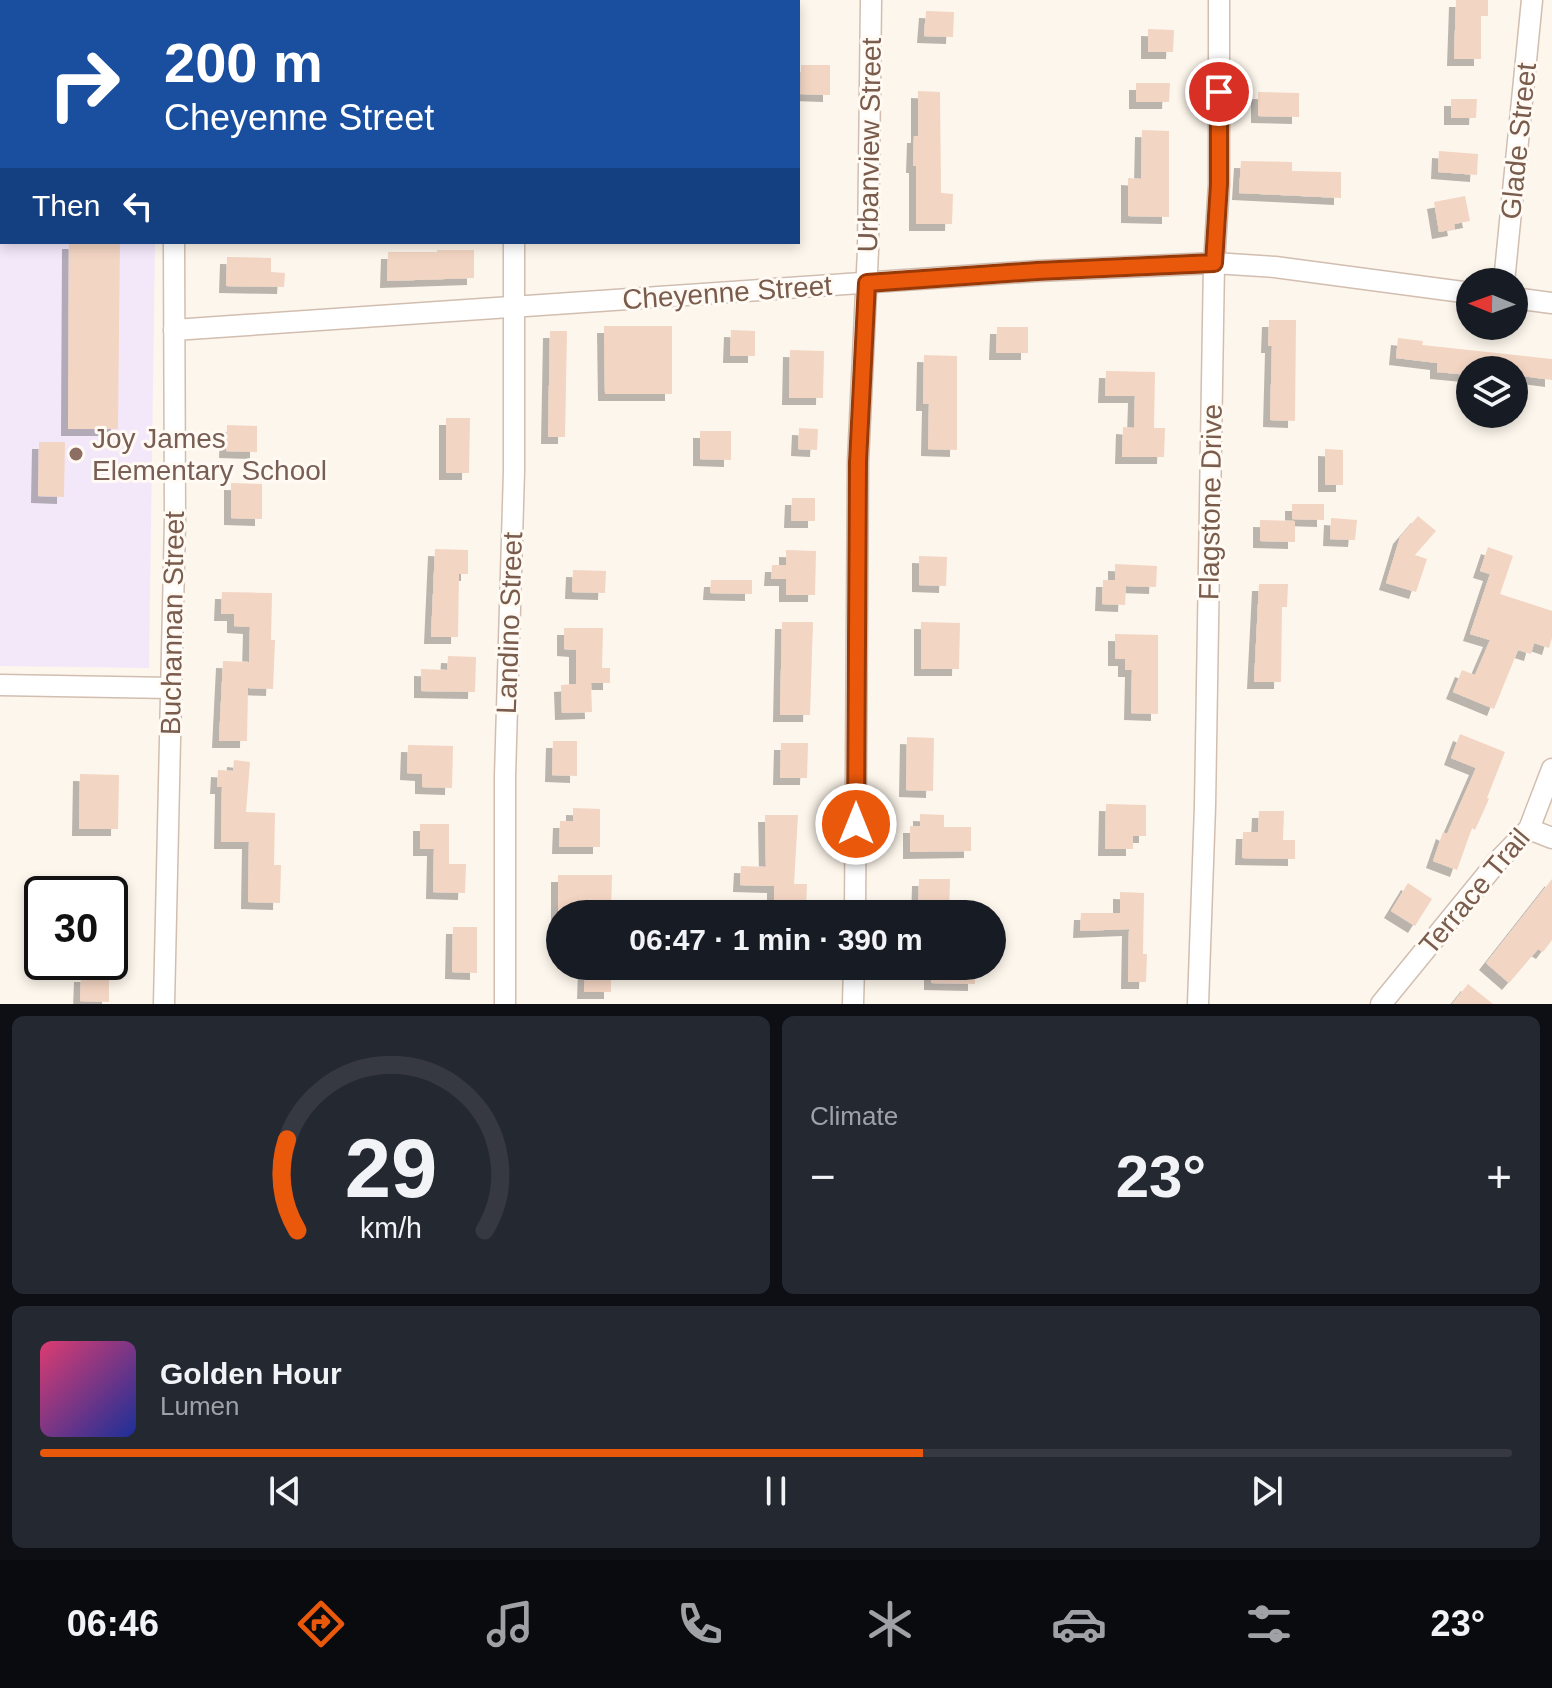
<!DOCTYPE html>
<meta charset="utf-8">
<style>
:root{--surface:#171b24;--page:#242831;--text:#f1f3f6;--muted:#9ea1a6;--line:#363941;--accent:#ea580c}
body{margin:0;font-family:Arial,sans-serif;background:var(--page);color:var(--text);height:100vh;display:flex;flex-direction:column;font-size:30px;white-space:nowrap}
*{box-sizing:border-box;margin:0}
p{font-size:26px;color:var(--muted)}
.icon{flex:none;width:44px;height:44px;fill:none;stroke:currentColor;stroke-width:2;stroke-linecap:round;stroke-linejoin:round}
.map{position:relative;height:1004px;overflow:hidden}
.side{display:flex;flex-direction:column;gap:12px;padding:12px;background:#0d0f14;flex:1}
.side>*{flex:none}
.banner{position:absolute;left:0px;top:0px;width:800px;height:244px;box-shadow:0 4px 12px #0003;background:#1a4fa0;color:#fff;overflow:hidden}
.needle{width:52px;rotate:271deg}
.buttons{position:absolute;left:1456px;top:268px;display:grid;gap:16px}
.buttons a{display:grid;place-items:center;width:72px;height:72px;border-radius:50%;background:var(--surface);box-shadow:0 4px 12px #0003;font-size:40px}
.speed{position:absolute;left:24px;top:876px;display:flex;gap:16px;font-size:40px;font-weight:700;text-align:center}
.speed>*{display:grid;place-content:center;width:104px;height:104px;border-radius:50%;background:var(--surface);box-shadow:0 4px 12px #0003;line-height:1}
.speed .limit{border:4px solid #111;border-radius:12px;background:#fff;color:#111}
.pin{position:absolute;display:grid;place-items:center;width:68px;height:68px;color:#fff;margin:-34px;border:4px solid #fff;border-radius:50%;box-shadow:0 2px 8px #0007}
.me{position:absolute;width:88px;margin:-44px;rotate:0deg;stroke-linejoin:round;filter:drop-shadow(0 0 6px #0008)}
.turn{display:flex;align-items:center;gap:28px;height:168px;padding:0 32px;font-size:36px}
.turn .icon{width:104px;height:104px;stroke-width:2.5}
.turn b{display:block;font-size:56px;line-height:68px}
.then{display:flex;align-items:center;height:76px;padding:0 32px;background:#0003;gap:16px;font-size:30px}
.big{font-size:60px;font-weight:800;line-height:1.1}
.side .tile{flex:1;display:flex;flex-direction:column;justify-content:center;gap:12px;min-width:0;padding:0 28px;border-radius:12px;background:var(--page)}
.side .dial{align-items:center;gap:0}
.dial svg{height:208px;overflow:visible;fill:none;stroke:var(--line);stroke-width:7;stroke-linecap:round;text-anchor:middle}
.dial text{fill:var(--text);stroke:none}
.song{display:flex;align-items:center;gap:24px}
.cover{width:96px;height:96px;border-radius:12px;background:linear-gradient(135deg,hsl(340 70% 55%),hsl(230 70% 35%))}
.played{height:8px;border-radius:4px;background:linear-gradient(90deg,var(--accent) 60%,var(--line) 60%)}
.keys{display:flex;justify-content:space-around;direction:ltr}
.heat{display:flex;justify-content:space-between;align-items:center;font-size:44px;direction:ltr}
.side .tiles{flex:1;display:grid;gap:12px;grid-template-columns:1fr 1fr}
.tile:last-child{grid-column:span 2}
.trip{position:absolute;left:546px;top:900px;width:460px;height:80px;border-radius:40px;background:var(--surface);box-shadow:0 4px 12px #0003;font-weight:800;line-height:80px;text-align:center}
.tabs{display:flex;height:128px;justify-content:space-around;align-items:center;background:#090b0e;color:var(--muted)}
.tabs .icon{width:56px;height:56px}
.tabs .selected{color:var(--accent)}
.tabs b{font-size:36px;color:var(--text)}
.map>svg:first-child{display:block}
.education{fill:#f3e8fa}
.building{fill:#f3d5c3;filter:url(#shadow)}
.lines{fill:none;stroke-linecap:round;stroke-linejoin:round}
.minor-casing{stroke:#d1beb0;stroke-width:23}
.minor{stroke:#fff;stroke-width:20}
.route-casing{stroke:#983908;stroke-width:20}
.route{stroke:#ea580c;stroke-width:14}
.education-dot{fill:#8d6e63;stroke:#fffaf3;stroke-width:3}
.labels{text-anchor:middle;stroke-width:6;stroke-linejoin:round;paint-order:stroke}
.street-label{font-size:28px;fill:#7a5c4d;stroke:#fffaf3}
.education-label{font-size:28px;fill:#785e54;stroke:#fffaf3;text-anchor:start}
</style>
<div class="map">
<svg width="1552" height="1004" viewBox="0 0 1552 1004">
<defs>
<filter id="shadow"><feDropShadow dx="-7" dy="7" stdDeviation="0" flood-color="#0004"/></filter>
</defs>
<rect width="100%" height="100%" fill="#fdf6ec"/>
<path class="education" d="M0 0H158L2 2V242H155L149 668 0 666Z"/>
<g class="building">
<path d="M1456 0H1488V16H1481V59H1454Z"/>
<path d="M926 11 954 12 953 37 924 36Z"/>
<path d="M1148 29 1174 30 1173 52H1148Z"/>
<path d="M801 65H830V95L800 94Z"/>
<path d="M1136 83H1170L1169 102H1136Z"/>
<path d="M918 91 940 92 941 193 953 194 952 224H916V166H913L914 136H918Z"/>
<path d="M1258 92 1299 93V117L1258 116Z"/>
<path d="M1451 99H1477L1476 118H1451Z"/>
<path d="M1142 130 1169 131V217L1128 216V178L1141 179Z"/>
<path d="M1439 151 1478 154 1477 175 1438 172Z"/>
<path d="M1241 161 1292 162V171L1341 172V198L1239 193Z"/>
<path d="M1465 196 1470 221 1454 224 1455 229 1439 232 1434 202Z"/>
<path d="M69 242H120L118 429H68Z"/>
<path d="M437 250H474V278L387 281 388 252H437Z"/>
<path d="M227 257 271 258V272L285 273 284 287 226 286Z"/>
<path d="M1269 320H1296L1295 421 1270 420 1272 346H1268Z"/>
<path d="M604 326H672V394H605Z"/>
<path d="M997 327H1028V353H996Z"/>
<path d="M731 330 755 331V356H730Z"/>
<path d="M550 331H567L565 437H548Z"/>
<path d="M1398 338 1423 341 1422 345 1552 359V380L1514 375V370H1469V375L1437 372V363L1396 358Z"/>
<path d="M790 350 824 351 823 398H789Z"/>
<path d="M924 355 957 356V450L928 449 929 404H923Z"/>
<path d="M1106 371 1155 372 1154 428H1165L1164 457H1122L1123 427 1134 428 1135 396H1105Z"/>
<path d="M446 418H470L469 473H446Z"/>
<path d="M227 425 257 426V452L226 451Z"/>
<path d="M799 428 818 429 817 450 798 449Z"/>
<path d="M700 431H731V460L700 459Z"/>
<path d="M39 442H65L64 497 38 496Z"/>
<path d="M1325 449 1343 450V485H1325Z"/>
<path d="M231 483 262 484V519L231 518Z"/>
<path d="M792 498H815V521H791Z"/>
<path d="M1292 504H1324V520L1292 519Z"/>
<path d="M1418 516 1436 531 1415 555 1427 559 1416 592 1386 583 1400 537Z"/>
<path d="M1331 518 1357 520 1355 540 1330 539Z"/>
<path d="M1260 520 1295 521V542L1260 541Z"/>
<path d="M1488 547 1513 556 1500 594 1552 611V638L1549 648 1534 643 1531 654 1518 650 1494 709 1453 692 1462 670 1475 675 1490 640 1470 634 1490 574 1480 571Z"/>
<path d="M435 549 468 550V574H459L458 637H431Z"/>
<path d="M786 550 816 551 815 595H786V579H771L772 565H786Z"/>
<path d="M919 556 947 557 946 586 919 585Z"/>
<path d="M1115 564 1157 566 1156 587 1126 586 1125 605 1102 604 1103 580H1115Z"/>
<path d="M573 570 606 571 605 593 572 592Z"/>
<path d="M711 580H752V594L710 593Z"/>
<path d="M1259 584H1288L1287 607H1282L1281 682H1254Z"/>
<path d="M222 592 272 593 271 640H275L273 689 248 688 247 741H219L223 661 249 662 250 627 234 626V614H221Z"/>
<path d="M782 622H813L810 715H780Z"/>
<path d="M921 622 960 623 959 669H921Z"/>
<path d="M564 628H603L602 668H610V683H591L592 712 562 713 561 685 576 684V650L564 649Z"/>
<path d="M1115 634 1158 635V714L1131 713 1132 670H1125V659H1115Z"/>
<path d="M448 656 476 657 475 692 421 691V669L447 670Z"/>
<path d="M1460 734 1505 752 1487 798 1489 799 1475 830 1472 828 1457 870 1433 861 1443 832 1447 834 1476 768 1451 758Z"/>
<path d="M907 737 934 738 933 791 906 790Z"/>
<path d="M553 741H577V776L552 775Z"/>
<path d="M781 743H808L807 778H780Z"/>
<path d="M408 745 453 746 452 788 422 787V774L407 773Z"/>
<path d="M234 760 250 762 246 812 275 813 274 865H281L280 903 248 902 249 842H221L222 787H217L218 770 233 771Z"/>
<path d="M80 774 119 775 118 829H79Z"/>
<path d="M1106 804 1146 805V836H1133V849H1105Z"/>
<path d="M573 808 600 809V847H559L560 821H573Z"/>
<path d="M1259 811H1284L1283 840H1295V859L1242 858 1243 832H1258Z"/>
<path d="M920 814 944 815V827H971V851L910 852V826H920Z"/>
<path d="M765 815H798L794 884H807L806 906 774 905V886L740 885 741 866 766 867Z"/>
<path d="M420 824H449V864H466L465 893 433 892 434 849H420Z"/>
<path d="M558 875H612L611 911 598 910V914H558Z"/>
<path d="M919 879H950L949 914H918Z"/>
<path d="M1552 879V940L1543 952 1538 949 1509 983 1486 963Z"/>
<path d="M1408 883 1432 899 1415 926 1391 911Z"/>
<path d="M1120 892 1144 893 1143 954H1147L1146 982H1128L1129 929 1080 931 1081 913H1120Z"/>
<path d="M453 927H477V973L452 972Z"/>
<path d="M585 966H611V992H584Z"/>
<path d="M931 966H975V984L931 983Z"/>
<path d="M81 975H109V1002L80 1001Z"/>
<path d="M1468 984 1493 1004H1452Z"/>
</g>
<g class="lines">
<defs>
<g id="minor">
<path d="M176 2V0"/>
<path d="M519 2V0"/>
<path d="M1504 282 1532 0"/>
<path d="M1514 298 1552 303"/>
<path d="M174 330 1037 271 1214 263 1275 267 1470 293"/>
<path d="M0 685 171 688"/>
<path d="M1529 829 1552 838"/>
<path d="M855 914 858 462 868 250 871 0"/>
<path d="M164 1004 175 520 174 242"/>
<path d="M505 1004V776L514 471V242"/>
<path d="M853 1004 854 966"/>
<path d="M1198 1004 1205 806 1214 263 1219 184V0"/>
<path d="M1381 1004 1497 862 1529 829 1552 769"/>
</g>
</defs>
<use href="#minor" class="minor-casing"/>
<use href="#minor" class="minor"/>
</g>
<g class="lines">
<defs>
<path id="route" d="M856 824 858 462 867 283 1037 271 1214 263 1219 184V92"/>
</defs>
<use href="#route" class="route-casing"/>
<use href="#route" class="route"/>
</g>
<circle class="education-dot" cx="76" cy="454" r="8"/>
<g class="labels">
<g class="street-label">
<text transform="translate(1518 141) rotate(-84)" y="10">Glade Street</text>
<text transform="translate(869 145) rotate(-89)" y="10">Urbanview Street</text>
<text transform="translate(727 292) rotate(-4)" y="10">Cheyenne Street</text>
<text transform="translate(1210 502) rotate(-89)" y="10">Flagstone Drive</text>
<text transform="translate(172 623) rotate(-89)" y="10">Buchannan Street</text>
<text transform="translate(509 623) rotate(-88)" y="10">Landino Street</text>
<text transform="translate(1474 891) rotate(-50)" y="10">Terrace Trail</text>
</g>
<g class="education-label">
<text x="92" y="448">Joy James<tspan x="92" dy="32">Elementary School</tspan></text>
</g>
</g>
</svg>
<div class="buttons">
<a><svg class="needle" viewBox="-14 -14 28 28"><path d="M0-13l5 13h-10z" fill="#e53935"/><path d="M0 13l5-13h-10z" fill="#9ea1a6"/></svg></a>
<a><svg class="icon" aria-label="layers" viewBox="0 0 24 24"><path d="M12 4l9 5-9 5-9-5zM3 14l9 5 9-5"/></svg></a>
</div>
<div class="speed"><div class="limit">30</div></div>
<div class="pin" style="left:1219px;top:92px;background:#d93025"><svg class="icon" aria-label="arrive" viewBox="0 0 24 24"><path d="M6 21V4h12l-3 4 3 4H6"/></svg></div>
<svg class="me" style="left:856px;top:824px" viewBox="-20 -20 40 40"><circle r="17" fill="#ea580c" stroke="#fff" stroke-width="3"/><path d="M0-11L8 9 0 5-8 9z" fill="#fff"/></svg>
<div class="trip">06:47 · 1 min · 390 m</div>
<div class="banner">
<div class="turn"><svg class="icon" aria-label="right" viewBox="0 0 24 24"><path d="M7 20v-9h11M14 6l5 5-5 5"/></svg><div><b>200 m</b>Cheyenne Street</div></div>
<div class="then">Then<svg class="icon" aria-label="left" viewBox="0 0 24 24"><path d="M17 20v-9H6M10 6l-5 5 5 5"/></svg></div>
</div>
</div>
<section class="side">
<div class="tiles">
<div class="tile dial"><svg viewBox="0 0 100 80">
<path d="M14 69A42 42 0 1 1 86 69"/>
<path d="M14 69A42 42 0 0 1 10 34" stroke="#ea580c"/>
<text x="50" y="56" font-size="32" font-weight="700">29</text>
<text x="50" y="72" font-size="11">km/h</text>
</svg></div>
<div class="tile"><p>Climate</p>
<div class="heat"><a>−</a><b class="big">23°</b><a>+</a></div>
</div>
<div class="tile">
<div class="song"><i class="cover"></i><div><b>Golden Hour</b><p>Lumen</p></div></div>
<div class="played"></div>
<div class="keys"><svg class="icon" aria-label="previous" viewBox="0 0 24 24"><path d="M18 5L8 12l10 7zM5 5v14"/></svg><svg class="icon" aria-label="pause" viewBox="0 0 24 24"><path d="M8 5v14M16 5v14"/></svg><svg class="icon" aria-label="next" viewBox="0 0 24 24"><path d="M6 5l10 7-10 7zM19 5v14"/></svg></div>
</div>
</div>
</section>
<nav class="tabs">
<b>06:46</b>
<svg class="icon selected" aria-label="directions" viewBox="0 0 24 24"><path d="M12 3l9 9-9 9-9-9zM9 14v-3h6M13 9l2 2-2 2"/></svg>
<svg class="icon" aria-label="music" viewBox="0 0 24 24"><path d="M9 18V5l10-2v13"/><circle cx="6" cy="18" r="3"/><circle cx="16" cy="16" r="3"/></svg>
<svg class="icon" aria-label="phone" viewBox="0 0 24 24"><path d="M5 4h4l2 5-3 2q2 4 5 5l2-3 5 2v4C11 20 4 13 5 4z"/></svg>
<svg class="icon" aria-label="climate" viewBox="0 0 24 24"><path d="M12 3v18M4 7l16 10M4 17L20 7"/></svg>
<svg class="icon" aria-label="car" viewBox="0 0 24 24"><path d="M5 17H2v-5l4-1 3-4h7l3 4 3 1v5h-3M9 17h6M6 11h13"/><circle cx="7" cy="17" r="2"/><circle cx="17" cy="17" r="2"/></svg>
<svg class="icon" aria-label="filters" viewBox="0 0 24 24"><path d="M4 7h16M4 17h16"/><circle cx="9" cy="7" r="2"/><circle cx="15" cy="17" r="2"/></svg>
<b>23°</b>
</nav>
